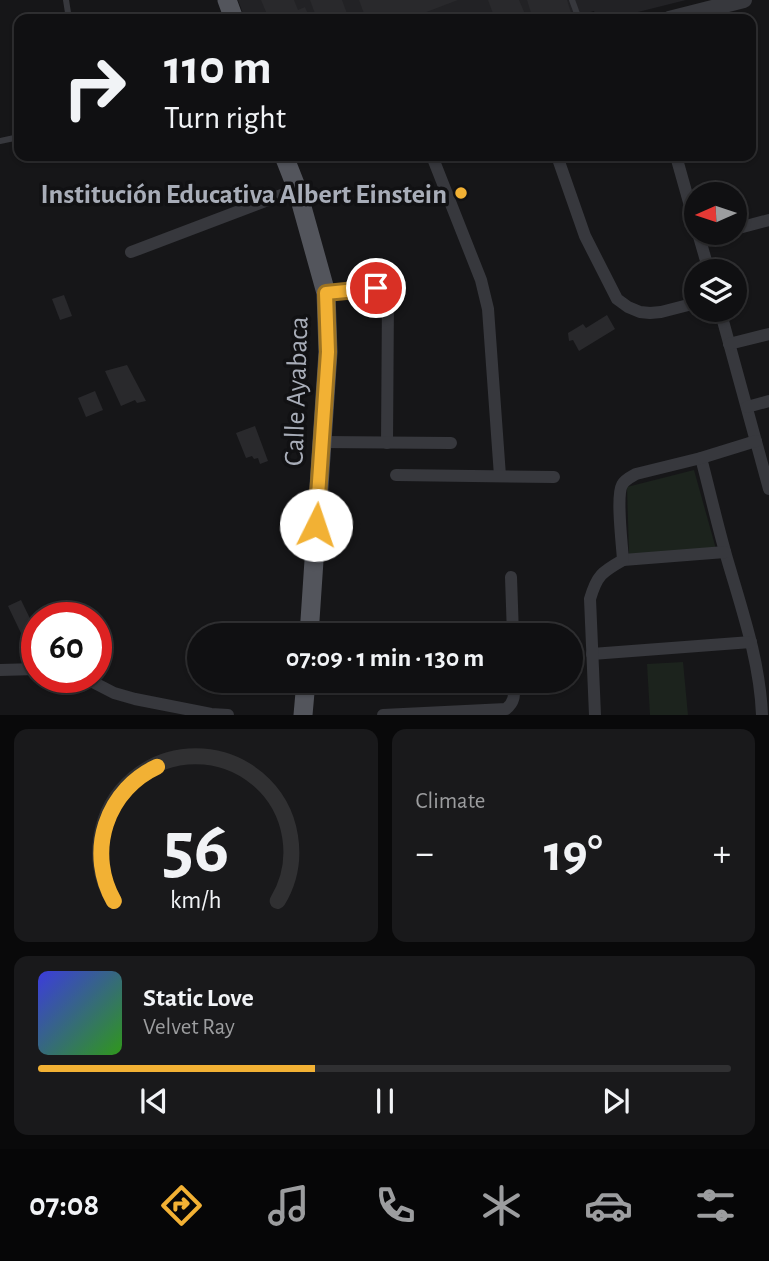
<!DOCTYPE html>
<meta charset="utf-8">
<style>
:root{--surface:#101012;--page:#19191b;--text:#f1f3f6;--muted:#9c9d9f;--line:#303032;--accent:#f2b134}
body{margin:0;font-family:"Alegreya Sans",sans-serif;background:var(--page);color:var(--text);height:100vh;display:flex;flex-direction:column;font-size:26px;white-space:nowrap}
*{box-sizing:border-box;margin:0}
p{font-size:23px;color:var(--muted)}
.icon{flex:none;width:38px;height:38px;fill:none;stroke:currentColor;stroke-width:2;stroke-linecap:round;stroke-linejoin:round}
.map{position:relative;height:715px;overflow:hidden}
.sheet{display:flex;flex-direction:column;gap:14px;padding:14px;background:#09090a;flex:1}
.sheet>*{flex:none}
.guide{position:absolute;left:14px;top:14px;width:742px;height:147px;border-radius:14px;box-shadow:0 2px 5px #0004,0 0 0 2px var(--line);background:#101012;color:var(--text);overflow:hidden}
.needle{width:46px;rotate:267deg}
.fabs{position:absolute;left:684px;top:182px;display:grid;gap:14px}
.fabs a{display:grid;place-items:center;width:63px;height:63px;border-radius:50%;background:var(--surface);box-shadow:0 2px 5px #0004,0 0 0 2px var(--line);font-size:35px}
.speed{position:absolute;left:21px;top:602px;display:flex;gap:14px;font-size:35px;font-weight:700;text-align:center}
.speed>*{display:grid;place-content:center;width:91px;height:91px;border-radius:50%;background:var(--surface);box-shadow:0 2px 5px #0004,0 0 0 2px var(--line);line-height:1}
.speed .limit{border:10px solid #d22;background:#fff;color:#111}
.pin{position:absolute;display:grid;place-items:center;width:60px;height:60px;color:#fff;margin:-30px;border:4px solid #fff;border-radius:50%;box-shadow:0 2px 7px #0007}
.me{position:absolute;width:77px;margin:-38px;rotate:4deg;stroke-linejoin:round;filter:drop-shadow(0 0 5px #0008)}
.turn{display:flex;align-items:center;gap:24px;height:147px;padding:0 35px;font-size:32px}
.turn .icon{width:91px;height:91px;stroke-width:2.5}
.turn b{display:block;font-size:49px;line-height:60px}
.big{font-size:52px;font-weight:700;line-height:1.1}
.sheet .card{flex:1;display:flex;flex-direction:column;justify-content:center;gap:10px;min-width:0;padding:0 24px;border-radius:14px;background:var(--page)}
.sheet .dial{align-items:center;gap:0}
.dial svg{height:182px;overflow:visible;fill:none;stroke:var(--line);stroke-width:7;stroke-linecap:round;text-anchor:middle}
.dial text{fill:var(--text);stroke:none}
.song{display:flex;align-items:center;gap:21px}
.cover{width:84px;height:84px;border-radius:10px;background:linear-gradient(135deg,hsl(240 70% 55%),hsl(110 70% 35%))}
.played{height:7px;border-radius:4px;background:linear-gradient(90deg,var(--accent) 40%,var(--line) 40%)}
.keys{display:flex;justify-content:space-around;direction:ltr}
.heat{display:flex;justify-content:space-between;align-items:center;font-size:38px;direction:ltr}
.sheet .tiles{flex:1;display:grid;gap:14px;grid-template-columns:1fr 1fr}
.card:last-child{grid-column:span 2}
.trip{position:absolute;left:187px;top:623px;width:396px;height:70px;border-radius:35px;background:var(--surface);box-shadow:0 2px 5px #0004,0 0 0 2px var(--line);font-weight:700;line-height:70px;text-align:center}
.dock{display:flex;height:112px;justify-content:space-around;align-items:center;background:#060607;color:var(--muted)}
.dock .icon{width:49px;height:49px}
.dock .active{color:var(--accent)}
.dock b{font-size:32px;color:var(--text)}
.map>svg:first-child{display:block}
.built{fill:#222225}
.green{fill:#1c231d}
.building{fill:#29292c}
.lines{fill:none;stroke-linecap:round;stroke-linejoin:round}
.service{stroke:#37383d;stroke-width:6}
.minor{stroke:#37383d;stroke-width:12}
.tertiary{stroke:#37383d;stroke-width:16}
.primary{stroke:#53555c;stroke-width:19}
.route-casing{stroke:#9d7322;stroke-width:18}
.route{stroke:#f2b134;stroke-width:12}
.poi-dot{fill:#f2b134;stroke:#111113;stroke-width:2.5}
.labels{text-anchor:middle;stroke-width:7;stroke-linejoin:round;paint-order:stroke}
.poi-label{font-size:28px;font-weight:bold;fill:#a8adb8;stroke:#111113;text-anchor:end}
.street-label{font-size:28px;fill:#a8adb8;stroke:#111113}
</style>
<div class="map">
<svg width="769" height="715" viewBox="0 0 769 715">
<rect width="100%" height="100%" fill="#161618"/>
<path class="built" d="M238 0H686L610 19H597L594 11 583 14 584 19H245Z"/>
<g class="green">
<path d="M694 470 716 549 629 554 627 487Z"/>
<path d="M683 662 688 715H650L647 664Z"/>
</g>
<g class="building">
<path d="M261 0H294L298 10 305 7 310 19H269Z"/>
<path d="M310 0H342L349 19H317Z"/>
<path d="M359 0H458L408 19H366Z"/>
<path d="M488 0H519L525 14 510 19H495Z"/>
<path d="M527 0H567L573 19H533Z"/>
<path d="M64 295 72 316 60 320 52 299Z"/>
<path d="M607 315 615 329 579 351 573 340 569 341 568 333 583 324 586 328Z"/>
<path d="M127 365 146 401 137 403 135 400 121 406 105 371Z"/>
<path d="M95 391 103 410 86 417 78 398Z"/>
<path d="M255 426 268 461 260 464 258 458 254 459 252 456 246 458 236 433Z"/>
<path d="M21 600 37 633V649L30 652 8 606Z"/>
</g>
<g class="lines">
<g class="service">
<path d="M66 0 69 19"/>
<path d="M572 0 579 19"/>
<path d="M0 141 19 137"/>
</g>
<g class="minor">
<path d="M432 156 481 280 488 309 500 476"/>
<path d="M557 156 585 236 617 299 628 307 640 312 650 313 661 312 696 303"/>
<path d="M676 156 696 227"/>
<path d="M735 229 769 220"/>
<path d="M698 233 709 271"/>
<path d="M700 237 718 233"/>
<path d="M131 252 297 189"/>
<path d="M326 293 376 288 384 291 388 297 387 443"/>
<path d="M720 310 769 489"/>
<path d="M729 344 769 334"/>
<path d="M747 407 769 401"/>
<path d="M322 442 451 443"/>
<path d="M701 458C710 492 718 528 728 562 743 613 760 663 762 715"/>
<path d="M396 475 554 477"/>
<path d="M623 560 725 552"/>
<path d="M511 577 513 635"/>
<path d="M592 654 751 642"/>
<path d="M0 670 37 669"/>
<path d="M83 677 114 693 135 699 211 714 228 715"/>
<path d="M383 715 506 709C516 701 514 693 514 681"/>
<path d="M595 715 590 599C597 575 602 572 623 560 622 544 616 496 622 485 625 479 631 477 636 474L701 458 756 441"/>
</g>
<path class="tertiary" d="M669 19 744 0"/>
<g class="primary">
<path d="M227 0 234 19"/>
<path d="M284 156 297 189 326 293 328 352 309 635"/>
<path d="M303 715 306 681"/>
</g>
</g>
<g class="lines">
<defs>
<path id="route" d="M316 525 328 352 326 293 376 288"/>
</defs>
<use href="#route" class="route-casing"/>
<use href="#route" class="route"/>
</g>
<circle class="poi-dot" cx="461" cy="193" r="7"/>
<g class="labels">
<g class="poi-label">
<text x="447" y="203">Institución Educativa Albert Einstein</text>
</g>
<g class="street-label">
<text transform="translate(295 391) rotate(-88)" y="10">Calle Ayabaca</text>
</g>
</g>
</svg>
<div class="fabs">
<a><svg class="needle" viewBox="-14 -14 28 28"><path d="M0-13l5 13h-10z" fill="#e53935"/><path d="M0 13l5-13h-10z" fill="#9c9d9f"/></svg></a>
<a><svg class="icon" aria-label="layers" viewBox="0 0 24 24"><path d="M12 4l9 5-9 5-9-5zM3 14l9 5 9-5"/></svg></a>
</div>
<div class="speed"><div class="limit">60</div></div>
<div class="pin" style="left:376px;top:288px;background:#d93025"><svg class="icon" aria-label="arrive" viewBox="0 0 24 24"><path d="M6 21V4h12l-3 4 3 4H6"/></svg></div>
<svg class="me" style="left:316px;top:525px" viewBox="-20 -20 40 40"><circle r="19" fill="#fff"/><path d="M0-13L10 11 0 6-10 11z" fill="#f2b134"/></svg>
<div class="trip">07:09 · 1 min · 130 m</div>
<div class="guide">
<div class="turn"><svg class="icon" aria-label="right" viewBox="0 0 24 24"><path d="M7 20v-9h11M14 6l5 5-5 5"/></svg><div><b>110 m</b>Turn right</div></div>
</div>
</div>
<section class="sheet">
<div class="tiles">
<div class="card dial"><svg viewBox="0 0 100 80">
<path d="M14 69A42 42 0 1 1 86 69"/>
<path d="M14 69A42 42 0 0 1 33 10" stroke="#f2b134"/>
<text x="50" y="56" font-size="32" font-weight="700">56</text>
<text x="50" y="72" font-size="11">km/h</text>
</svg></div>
<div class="card"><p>Climate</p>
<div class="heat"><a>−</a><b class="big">19°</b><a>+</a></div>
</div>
<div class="card">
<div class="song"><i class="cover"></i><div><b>Static Love</b><p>Velvet Ray</p></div></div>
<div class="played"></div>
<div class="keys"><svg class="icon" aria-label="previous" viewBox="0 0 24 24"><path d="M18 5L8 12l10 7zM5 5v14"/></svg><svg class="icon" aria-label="pause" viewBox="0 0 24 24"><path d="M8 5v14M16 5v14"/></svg><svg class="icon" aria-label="next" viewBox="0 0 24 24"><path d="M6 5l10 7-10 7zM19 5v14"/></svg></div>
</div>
</div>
</section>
<nav class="dock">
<b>07:08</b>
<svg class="icon active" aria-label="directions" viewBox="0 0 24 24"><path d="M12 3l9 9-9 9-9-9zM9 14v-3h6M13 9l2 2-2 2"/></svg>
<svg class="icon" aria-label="music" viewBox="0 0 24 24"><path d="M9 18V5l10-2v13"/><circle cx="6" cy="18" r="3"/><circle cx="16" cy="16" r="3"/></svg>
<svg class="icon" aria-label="phone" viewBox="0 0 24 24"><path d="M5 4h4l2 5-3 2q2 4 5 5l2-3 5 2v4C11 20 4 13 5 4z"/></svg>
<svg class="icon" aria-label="climate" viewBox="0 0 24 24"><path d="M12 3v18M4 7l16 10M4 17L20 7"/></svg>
<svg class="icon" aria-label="car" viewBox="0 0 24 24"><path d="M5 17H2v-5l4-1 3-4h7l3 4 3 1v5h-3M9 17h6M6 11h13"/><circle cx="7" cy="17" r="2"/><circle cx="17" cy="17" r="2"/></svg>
<svg class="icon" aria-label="filters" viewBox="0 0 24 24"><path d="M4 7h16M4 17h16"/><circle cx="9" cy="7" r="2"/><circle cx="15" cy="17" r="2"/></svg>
</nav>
